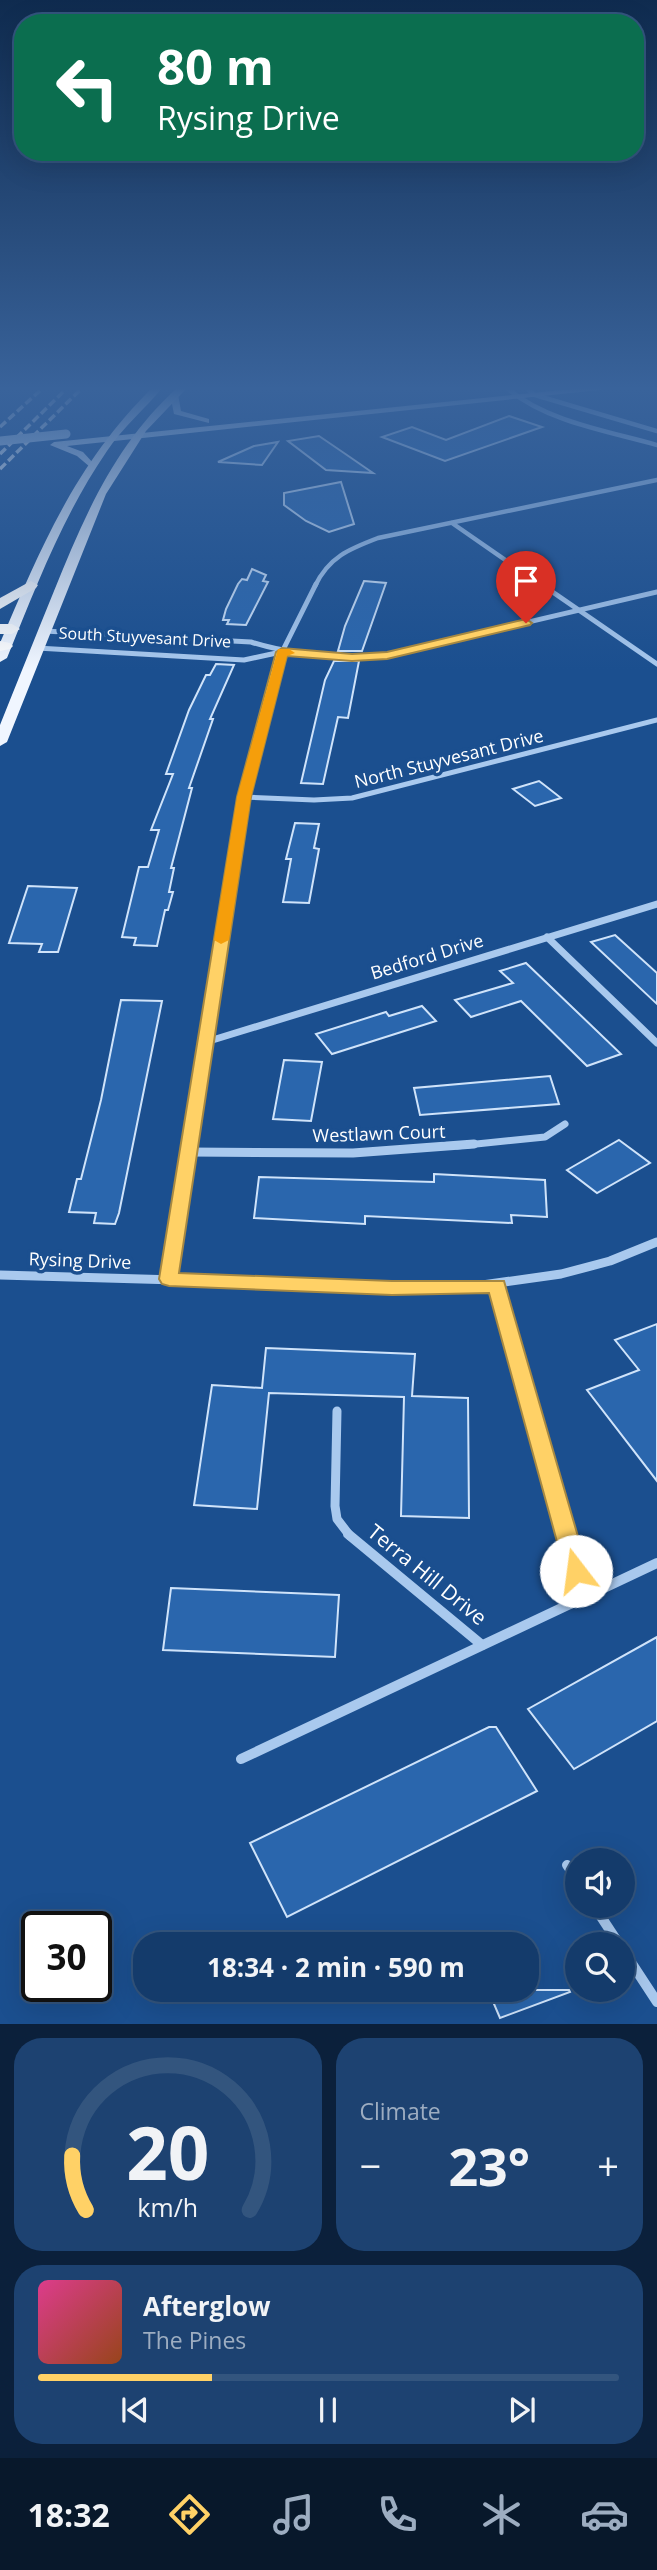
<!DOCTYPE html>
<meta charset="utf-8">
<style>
:root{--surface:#143b6b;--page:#1d4271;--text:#f1f3f6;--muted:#9dadc1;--line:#33557e;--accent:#ffd166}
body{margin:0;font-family:"Open Sans",sans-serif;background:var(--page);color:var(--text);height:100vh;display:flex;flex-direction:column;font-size:26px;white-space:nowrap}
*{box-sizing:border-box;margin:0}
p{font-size:23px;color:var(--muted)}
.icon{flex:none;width:38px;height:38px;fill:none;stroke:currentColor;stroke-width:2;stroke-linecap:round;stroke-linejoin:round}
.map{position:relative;height:2024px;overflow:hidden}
.details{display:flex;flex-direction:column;gap:14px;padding:14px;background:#0b203b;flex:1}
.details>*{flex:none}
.hud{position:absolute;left:14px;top:14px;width:630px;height:147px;border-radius:28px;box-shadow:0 7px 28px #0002,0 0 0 2px var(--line);background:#0b6e4f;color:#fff;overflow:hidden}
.fabs{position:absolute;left:565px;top:1848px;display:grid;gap:14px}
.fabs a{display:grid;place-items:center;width:70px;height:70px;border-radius:50%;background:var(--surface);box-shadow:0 7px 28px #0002,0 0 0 2px var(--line);font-size:35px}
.speed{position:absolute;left:21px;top:1911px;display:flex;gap:14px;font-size:35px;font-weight:700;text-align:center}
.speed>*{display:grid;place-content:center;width:91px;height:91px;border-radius:50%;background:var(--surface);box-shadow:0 7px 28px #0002,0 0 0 2px var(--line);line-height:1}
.speed .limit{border:4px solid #111;border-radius:10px;background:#fff;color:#111}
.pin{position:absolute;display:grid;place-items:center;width:60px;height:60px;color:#fff;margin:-72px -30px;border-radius:50% 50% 50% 0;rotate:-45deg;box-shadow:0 0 7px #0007}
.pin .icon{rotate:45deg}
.me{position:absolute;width:77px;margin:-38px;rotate:345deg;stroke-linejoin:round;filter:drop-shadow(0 0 5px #0008)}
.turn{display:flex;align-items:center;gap:24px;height:147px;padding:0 28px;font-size:32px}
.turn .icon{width:91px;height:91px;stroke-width:2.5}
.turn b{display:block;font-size:49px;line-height:60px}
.big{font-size:52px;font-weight:700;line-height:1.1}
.details .card{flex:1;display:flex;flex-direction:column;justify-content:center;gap:10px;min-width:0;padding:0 24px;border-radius:28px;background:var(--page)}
.details .dial{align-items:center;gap:0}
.dial svg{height:182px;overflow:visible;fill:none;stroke:var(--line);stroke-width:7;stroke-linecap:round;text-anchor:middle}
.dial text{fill:var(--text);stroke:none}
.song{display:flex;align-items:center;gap:21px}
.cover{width:84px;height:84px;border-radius:10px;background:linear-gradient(135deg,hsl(330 70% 55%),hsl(20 70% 35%))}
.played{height:7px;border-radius:4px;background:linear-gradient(90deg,var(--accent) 30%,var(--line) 30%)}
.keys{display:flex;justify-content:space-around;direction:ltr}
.heat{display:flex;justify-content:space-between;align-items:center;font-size:38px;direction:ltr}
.details .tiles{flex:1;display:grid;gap:14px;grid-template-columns:1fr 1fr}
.card:last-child{grid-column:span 2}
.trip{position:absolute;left:133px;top:1932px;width:406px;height:70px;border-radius:28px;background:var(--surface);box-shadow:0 7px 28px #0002,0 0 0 2px var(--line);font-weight:700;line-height:70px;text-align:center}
.dock{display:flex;height:112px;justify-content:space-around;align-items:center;background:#08182b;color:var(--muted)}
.dock .icon{width:49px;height:49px}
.dock .active{color:var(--accent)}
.dock b{font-size:32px;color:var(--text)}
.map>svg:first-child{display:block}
.building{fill:#2a66ad;stroke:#cfe3fa;stroke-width:2}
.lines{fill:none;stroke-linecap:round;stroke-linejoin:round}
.minor-far4{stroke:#a9c9ee;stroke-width:4.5}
.minor-far3{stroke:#a9c9ee;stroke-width:5}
.minor-far2{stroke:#a9c9ee;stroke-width:7}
.minor-far1{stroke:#a9c9ee;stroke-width:9}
.minor{stroke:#a9c9ee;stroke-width:10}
.secondary{fill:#d6e6fa;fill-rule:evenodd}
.primary{fill:#f0f6ff;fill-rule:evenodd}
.motorway{fill:#fff;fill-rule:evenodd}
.rail{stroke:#fff;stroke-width:3.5;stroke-dasharray:8 3.5;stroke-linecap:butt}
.secondary-bridge{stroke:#d6e6fa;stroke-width:9}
.route{fill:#ffd166;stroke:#a68842;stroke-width:2}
.slow{fill:#f59e0b}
.labels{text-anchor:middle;stroke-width:7;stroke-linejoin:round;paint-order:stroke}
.far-street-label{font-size:16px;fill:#fff;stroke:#1b4f8f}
.street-label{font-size:18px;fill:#fff;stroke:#1b4f8f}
.near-street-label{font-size:21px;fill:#fff;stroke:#1b4f8f}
</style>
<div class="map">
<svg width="657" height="2024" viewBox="0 0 657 2024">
<rect width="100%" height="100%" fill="#1b4f8f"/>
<g class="building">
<path d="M509 416 542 427 445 461 382 437 412 427 446 440Z"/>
<path d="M319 436 344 453 373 473 326 470 288 441Z"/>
<path d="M278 442 262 465 218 462 254 446Z"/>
<path d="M341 482 354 524 329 532 306 521 284 505V493Z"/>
<path d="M252 569 266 575 263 581 268 582 246 625 227 624 229 620H223L226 609 238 584 242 579 247 580Z"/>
<path d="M364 581 386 583 362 651H338L345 626Z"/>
<path d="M334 661H359L348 718 338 717 323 784 301 783 325 680Z"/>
<path d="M216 664 234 665 210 719H213L189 788H192L171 868H174L169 892H173L168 910H165L157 946 134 945 136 938 122 937 139 867H148L159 830H151L173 774H166L189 710 206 675H210Z"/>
<path d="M539 781 543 784 561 798 535 806 513 789Z"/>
<path d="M295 823 319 824 314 848 319 849 309 903 283 902 291 859H286Z"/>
<path d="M28 886 77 888 58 952H39L42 944 9 943Z"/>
<path d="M615 935 657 973V1004L591 942Z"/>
<path d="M526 963 621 1054 587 1066 521 1001 471 1017 455 1000 513 983 500 971Z"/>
<path d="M121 1000 162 1001 119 1213 115 1224 94 1223 96 1213 69 1212 77 1179H81L101 1100Z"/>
<path d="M422 1006 436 1021 332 1054 316 1034 386 1012 389 1016Z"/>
<path d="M284 1060 322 1062 311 1121 273 1119Z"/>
<path d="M550 1076 559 1104 420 1115 414 1088Z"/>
<path d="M619 1140 650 1163 597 1193 567 1170Z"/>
<path d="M434 1174 545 1180 547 1217 511 1215 512 1223 365 1216V1224L254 1218 259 1177 434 1182Z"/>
<path d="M657 1324V1481L587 1390 639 1370 615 1340Z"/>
<path d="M266 1348 415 1354 412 1396 468 1398 469 1518 401 1516 404 1397 269 1393 257 1509 194 1505 212 1385 262 1388Z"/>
<path d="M171 1588 339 1595 335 1657 163 1650Z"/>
<path d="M657 1637V1721L574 1769 528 1709Z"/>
<path d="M489 1727H496L537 1791 287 1917 250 1843Z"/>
<path d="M488 1990H569L570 1992 500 2018Z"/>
</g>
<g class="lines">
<g class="minor-far4">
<path d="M526 388 535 395 657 431"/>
<path d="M508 389C548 422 608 431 657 445"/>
<path d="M452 523 543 586"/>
<path d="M315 586C329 557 349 549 378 538L657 480"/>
</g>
<g class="minor-far3">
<path d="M541 584 657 664"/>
<path d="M44 631 251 642C295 656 341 658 387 655L657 592"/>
<path d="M37 648 244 660 281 652"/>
<path d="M244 797 314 800 352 798 657 720"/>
<path d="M238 835 244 797 282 652 316 584"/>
</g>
<g class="minor-far2">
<path d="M547 937 657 1043"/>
<path d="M206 1042 657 904"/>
<path d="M190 1146 238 833"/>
<path d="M457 1146 545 1137 565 1124"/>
</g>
<g class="minor-far1">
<path d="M189 1152 353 1153 474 1144"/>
<path d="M0 1275 461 1288 561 1274 610 1261 657 1242"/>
<path d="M169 1279 190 1144"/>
<path d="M497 1286 567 1536"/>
<path d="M337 1411 335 1506 337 1519 350 1536"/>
</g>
<g class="minor">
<path d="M348 1534 482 1645"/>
<path d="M566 1534 584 1597"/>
<path d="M241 1759 657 1563"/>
<path d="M567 1865 578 1881"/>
<path d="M594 1906 619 1944"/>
<path d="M623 1950 657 2002"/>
</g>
<g class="secondary">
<path d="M591 387H613L609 389 67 446 83 452 94 464 90 467 77 456 50 445 54 442Z"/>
<path d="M174 392 178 394 181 411 209 419V423L174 414 170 394Z"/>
</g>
<g class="primary">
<path d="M153 387H163C145 409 123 427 107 451 63 515 36 587 7 658L0 662V643C42 545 76 463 153 387Z"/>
<path d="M178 387H188L146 431 106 494 7 742 0 746V725C18 680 36 635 54 591 85 514 116 443 178 387Z"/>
</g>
<g class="motorway">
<path d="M31 581 38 585 36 588 0 609V598Z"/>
<path d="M0 624H12L20 629 12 634H0Z"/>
<path d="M0 641 10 643 13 646 10 649 0 651Z"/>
</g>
<g class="rail">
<path d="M0 427 44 387"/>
<path d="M0 454 66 389"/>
<path d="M0 469 83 387"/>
</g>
<path class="secondary-bridge" d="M0 441 66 434"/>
</g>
<linearGradient id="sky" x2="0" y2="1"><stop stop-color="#0f2b4f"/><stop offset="0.58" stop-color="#39639b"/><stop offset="1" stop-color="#39639b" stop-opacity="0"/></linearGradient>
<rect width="657" height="670" fill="url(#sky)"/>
<path class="route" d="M526 619 532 623 530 625 387 659 352 661 287 656 251 797 179 1273 392 1281H504L588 1571 584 1578 576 1580 569 1578 565 1571 489 1293 392 1295 169 1286 162 1284 159 1279 237 797 276 652 282 648 352 654 387 652Z"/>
<path class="slow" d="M278 649H289L295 653 287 656 251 797 229 940 221 944 214 940 237 797Z"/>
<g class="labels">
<g class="far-street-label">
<text transform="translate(145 637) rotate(3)" y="6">South Stuyvesant Drive</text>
</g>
<g class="street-label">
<text transform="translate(449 759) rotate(-14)" y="6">North Stuyvesant Drive</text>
<text transform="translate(427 957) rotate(-17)" y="6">Bedford Drive</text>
<text transform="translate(379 1134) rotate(-2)" y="6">Westlawn Court</text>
<text transform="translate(80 1261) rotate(2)" y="6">Rysing Drive</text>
</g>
<g class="near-street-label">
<text transform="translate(427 1575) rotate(39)" y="7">Terra Hill Drive</text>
</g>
</g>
</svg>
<div class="fabs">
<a><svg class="icon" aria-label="sound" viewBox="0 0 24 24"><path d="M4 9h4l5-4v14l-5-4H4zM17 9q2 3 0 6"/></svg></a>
<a><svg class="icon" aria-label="search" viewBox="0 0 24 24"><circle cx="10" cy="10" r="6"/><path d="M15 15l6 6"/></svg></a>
</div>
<div class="speed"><div class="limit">30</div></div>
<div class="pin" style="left:526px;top:623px;background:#d93025"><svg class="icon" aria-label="arrive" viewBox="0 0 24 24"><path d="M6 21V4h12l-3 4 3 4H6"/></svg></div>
<svg class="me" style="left:576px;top:1571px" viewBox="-20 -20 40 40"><circle r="19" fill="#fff"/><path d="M0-13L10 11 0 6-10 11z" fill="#ffd166"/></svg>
<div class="trip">18:34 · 2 min · 590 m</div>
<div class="hud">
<div class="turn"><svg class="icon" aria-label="left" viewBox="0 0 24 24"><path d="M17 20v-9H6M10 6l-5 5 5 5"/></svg><div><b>80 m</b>Rysing Drive</div></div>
</div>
</div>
<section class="details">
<div class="tiles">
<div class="card dial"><svg viewBox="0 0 100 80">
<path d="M14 69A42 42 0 1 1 86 69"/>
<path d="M14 69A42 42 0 0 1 8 45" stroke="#ffd166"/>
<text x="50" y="56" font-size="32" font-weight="700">20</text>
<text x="50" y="72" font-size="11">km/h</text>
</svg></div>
<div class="card"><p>Climate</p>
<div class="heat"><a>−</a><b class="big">23°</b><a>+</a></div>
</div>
<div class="card">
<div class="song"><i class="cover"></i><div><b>Afterglow</b><p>The Pines</p></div></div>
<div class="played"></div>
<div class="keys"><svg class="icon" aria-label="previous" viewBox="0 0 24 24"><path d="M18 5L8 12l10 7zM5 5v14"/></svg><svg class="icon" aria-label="pause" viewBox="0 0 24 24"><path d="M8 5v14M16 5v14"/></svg><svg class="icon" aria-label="next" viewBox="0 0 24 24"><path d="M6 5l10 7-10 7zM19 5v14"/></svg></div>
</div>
</div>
</section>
<nav class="dock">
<b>18:32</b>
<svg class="icon active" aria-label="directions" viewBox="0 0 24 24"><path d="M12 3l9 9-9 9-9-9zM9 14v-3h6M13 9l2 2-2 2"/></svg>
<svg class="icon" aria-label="music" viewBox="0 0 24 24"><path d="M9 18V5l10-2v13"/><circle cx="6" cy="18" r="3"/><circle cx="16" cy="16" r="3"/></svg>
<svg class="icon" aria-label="phone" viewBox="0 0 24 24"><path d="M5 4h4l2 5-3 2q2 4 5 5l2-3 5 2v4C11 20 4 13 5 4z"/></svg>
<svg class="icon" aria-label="climate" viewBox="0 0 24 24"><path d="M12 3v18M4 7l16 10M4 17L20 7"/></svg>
<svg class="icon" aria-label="car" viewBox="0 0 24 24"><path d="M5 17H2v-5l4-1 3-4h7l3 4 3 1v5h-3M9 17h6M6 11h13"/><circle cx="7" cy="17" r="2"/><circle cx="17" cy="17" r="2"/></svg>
</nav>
